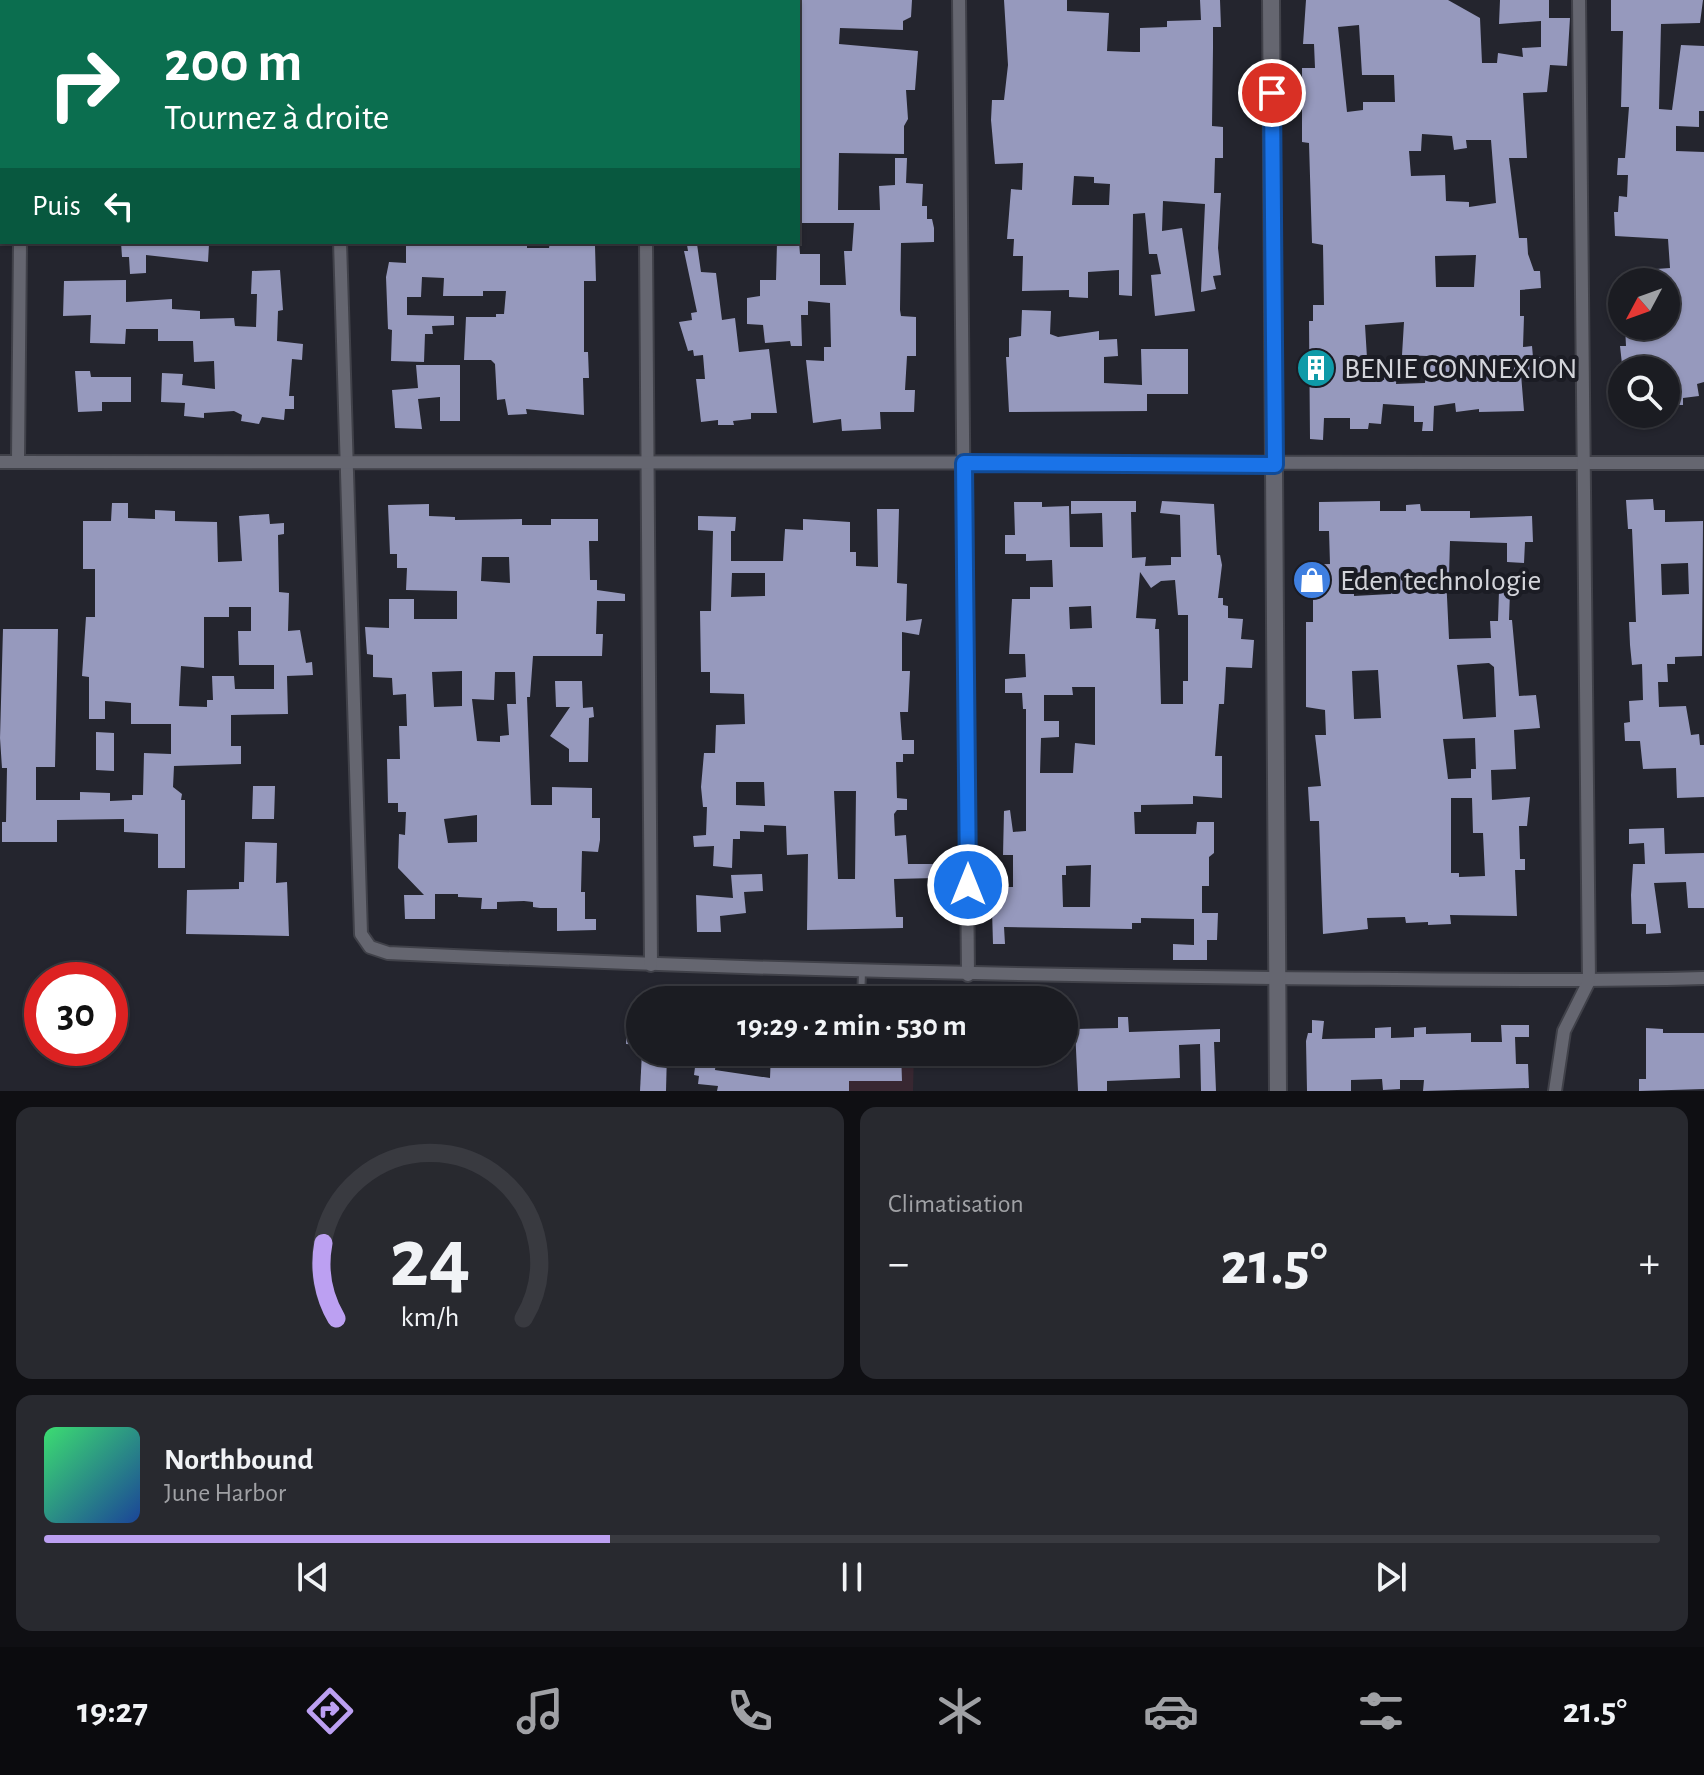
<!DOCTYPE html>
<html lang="fr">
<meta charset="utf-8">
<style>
:root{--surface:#1b1c22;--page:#28292f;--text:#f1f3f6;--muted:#a0a1a5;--line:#393a40;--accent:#bca0f2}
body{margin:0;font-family:"Alegreya Sans",sans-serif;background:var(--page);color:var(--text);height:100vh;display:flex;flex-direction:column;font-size:30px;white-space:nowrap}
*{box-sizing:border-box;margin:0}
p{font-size:26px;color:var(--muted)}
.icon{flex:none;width:44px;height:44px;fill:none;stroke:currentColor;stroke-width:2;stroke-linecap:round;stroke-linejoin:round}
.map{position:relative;height:1091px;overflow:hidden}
.panel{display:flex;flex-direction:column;gap:16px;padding:16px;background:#0f0f13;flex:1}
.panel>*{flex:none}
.banner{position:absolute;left:0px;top:0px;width:800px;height:244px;box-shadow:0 2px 6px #0004,0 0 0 2px var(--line);background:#0b6e4f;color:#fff;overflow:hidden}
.needle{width:52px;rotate:229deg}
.tools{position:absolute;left:1608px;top:268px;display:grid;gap:16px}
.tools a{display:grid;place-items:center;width:72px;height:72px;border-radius:50%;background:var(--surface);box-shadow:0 2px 6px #0004,0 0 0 2px var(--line);font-size:40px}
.speed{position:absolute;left:24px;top:962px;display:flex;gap:16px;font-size:40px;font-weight:700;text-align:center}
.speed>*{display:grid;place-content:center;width:104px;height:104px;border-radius:50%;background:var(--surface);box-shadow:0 2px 6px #0004,0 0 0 2px var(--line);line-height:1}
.speed .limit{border:12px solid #d22;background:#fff;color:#111}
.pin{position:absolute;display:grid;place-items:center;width:68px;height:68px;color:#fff;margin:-34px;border:4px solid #fff;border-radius:50%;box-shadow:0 2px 8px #0007}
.me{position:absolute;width:88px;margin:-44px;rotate:0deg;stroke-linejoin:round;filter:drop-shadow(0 0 6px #0008)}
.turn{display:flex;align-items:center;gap:28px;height:168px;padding:0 32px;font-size:36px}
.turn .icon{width:104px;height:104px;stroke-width:2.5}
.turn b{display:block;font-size:56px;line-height:68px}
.then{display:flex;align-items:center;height:76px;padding:0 32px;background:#0003;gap:16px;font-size:30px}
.big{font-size:60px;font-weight:700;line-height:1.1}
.panel .tile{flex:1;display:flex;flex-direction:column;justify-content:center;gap:12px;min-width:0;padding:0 28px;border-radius:16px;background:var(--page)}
.panel .dial{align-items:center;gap:0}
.dial svg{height:208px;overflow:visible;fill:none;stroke:var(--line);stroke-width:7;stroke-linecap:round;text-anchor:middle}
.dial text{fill:var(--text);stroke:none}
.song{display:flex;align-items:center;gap:24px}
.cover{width:96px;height:96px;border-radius:12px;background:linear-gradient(135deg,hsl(140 70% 55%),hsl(220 70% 35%))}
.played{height:8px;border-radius:4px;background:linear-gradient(90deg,var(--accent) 35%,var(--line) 35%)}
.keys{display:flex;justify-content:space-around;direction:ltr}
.heat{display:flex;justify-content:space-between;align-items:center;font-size:44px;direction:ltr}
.panel .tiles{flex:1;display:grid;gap:16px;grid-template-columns:1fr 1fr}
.tile:last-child{grid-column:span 2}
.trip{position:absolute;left:626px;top:986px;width:452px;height:80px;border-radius:40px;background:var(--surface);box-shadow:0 2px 6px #0004,0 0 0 2px var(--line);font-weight:700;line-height:80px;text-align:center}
.tab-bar{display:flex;height:128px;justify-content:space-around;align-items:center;background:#0b0b0e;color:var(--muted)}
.tab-bar .icon{width:56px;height:56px}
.tab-bar .current{color:var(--accent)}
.tab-bar b{font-size:36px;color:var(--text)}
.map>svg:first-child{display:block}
.medical{fill:#382731}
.building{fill:#9699bd;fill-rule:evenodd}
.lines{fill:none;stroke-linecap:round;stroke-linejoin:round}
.service-casing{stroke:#404149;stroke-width:10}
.minor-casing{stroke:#404149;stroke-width:16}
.tertiary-casing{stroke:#404149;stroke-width:20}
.service{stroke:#656670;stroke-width:6}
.minor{stroke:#656670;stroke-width:12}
.tertiary{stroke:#656670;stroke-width:16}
.route-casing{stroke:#114b97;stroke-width:20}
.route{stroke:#1a73e8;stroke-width:14}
.labels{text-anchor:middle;stroke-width:8;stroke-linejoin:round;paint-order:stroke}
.poi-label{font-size:30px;fill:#d3d4da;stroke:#1b1c24;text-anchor:start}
</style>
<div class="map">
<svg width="1704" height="1091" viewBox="0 0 1704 1091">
<rect width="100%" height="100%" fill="#24252e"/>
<path class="medical" d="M804 1052H914L913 1091H803Z"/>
<g class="building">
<path d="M801 0H912L911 17 903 21V30L840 28 839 44 918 51 915 90H906L908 119 904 126V154L839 153 838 210H880L879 186 895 185V158H907L906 183 923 184 922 206H927V219H932L934 228V242L901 243 900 310 901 316 916 317V356H907L905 390H915L914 412H880L881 429 842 431 841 419 813 423 806 360 824 361V347H831L830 303 808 301V315H801L802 346H791L790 341 765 343 763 325 747 324V298L760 296V280H776L777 243 799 242 800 254H820V285H846L844 251H852L854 223H798Z"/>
<path d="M1004 0H1067V11L1109 13 1107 51 1134 52H1140V28L1167 27V21L1201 20 1200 0H1220L1221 27H1213V48L1212 126 1223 127V158H1215L1214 193H1221L1218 248 1221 275 1213 276 1216 289 1201 292 1205 204 1163 201 1162 231 1182 228 1195 311 1155 316 1151 275 1161 274 1157 254H1149L1145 213 1133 214 1132 296 1119 295V270L1088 272V298L1069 297V290L1022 291 1023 256H1013L1014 239H1007L1011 189 1022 190 1023 163 995 164 991 120 992 100H1004L1008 65ZM1074 176 1094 177V183L1110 184 1109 205H1072Z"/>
<path d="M1306 0H1448L1480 18 1482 63H1497L1498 53 1523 57 1522 48 1541 47V21L1499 24 1500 0H1549V18H1570L1567 66 1550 65 1547 92 1523 93 1527 158H1509L1519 238H1527L1528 254 1534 271H1540L1541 288 1520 290V316H1524L1523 347 1532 346 1533 357H1542V375L1521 374 1524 411 1479 412V409L1456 412 1455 403 1434 406 1433 431H1422L1423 422H1414V406L1383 404 1381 424 1369 423 1368 429H1350V418H1324L1323 440 1310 439 1309 321H1313V305H1324L1323 245 1312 243 1309 143 1302 142V68H1315L1314 44H1303ZM1359 25 1362 75H1394L1395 102H1363V110L1347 112 1338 27ZM1422 134 1452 136 1454 150 1467 148 1466 140H1491L1496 203 1469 207V202L1446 201 1445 175 1411 176 1409 151H1421ZM1476 255 1474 287H1436L1435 256ZM1404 322 1402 355 1427 356 1425 383 1396 384 1397 373 1385 372 1384 380 1345 378V357L1367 358 1365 325Z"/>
<path d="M1611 0H1703L1700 23 1661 24 1659 109 1672 110 1681 45 1704 46V111H1699V127L1676 126V151L1704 152V382L1697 384 1699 396 1683 398V405H1666V370H1628V363L1622 364 1620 346H1626L1625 326H1666V282H1643L1642 270 1670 268 1668 239 1615 236 1614 212H1618L1619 196 1627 197 1628 175H1617L1618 158H1625L1629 107H1621L1623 31H1611Z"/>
<path d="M121 242 209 244 208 262 146 255V273L130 274 129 257H122Z"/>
<path d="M406 242 463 246V242H527V248H549L550 242H586V246H595L596 281H584V352H588L589 378H583L584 415 526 409 527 414 508 415 505 399 497 400 495 364 491 360H464L466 317H496V314H504L506 291H483V296H443L444 278 422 277 421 297H407V315L454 316V325L432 326 433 334H425L424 362 391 361 392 330 388 329 386 277 389 262 406 263Z"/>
<path d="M697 244 701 272 716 273 722 320 735 318 739 352 769 349 777 413H751V419L733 421 734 425H718V420L701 422 696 379H705L703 355 694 356 693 350 688 351 679 322 692 320 691 313 697 312 684 251H688L687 245Z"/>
<path d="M280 270 283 310 278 311 277 341 303 344 302 360 292 359 289 396H294V409H285L284 420 262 417 259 424 241 421 242 415 234 411 204 413V418L184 416 185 403 161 402 162 373 183 374 182 385 215 389 214 361 194 362 193 341H158V329H126L125 344 90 343 91 315 63 316 64 281 126 280V302L172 299V309L200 311V319L234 318 235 326 256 327 257 294H251L252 271Z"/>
<path d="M1022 310 1051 311 1050 334 1058 337 1099 331V340L1117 339 1118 356 1104 357V383L1142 385 1141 349H1188V394H1147V411L1009 412 1006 357H1009V338L1021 336Z"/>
<path d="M416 365H460V421H440V397L418 399 422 429 395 428 392 390 418 388Z"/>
<path d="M75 371H90L91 377H131V402H102V411L78 412Z"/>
<path d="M1653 499 1654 510H1665V522L1703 521 1702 656 1675 657V664H1667L1668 682H1658L1659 707 1686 706 1691 735 1699 734 1700 745H1704V797L1677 798 1676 768 1643 769 1640 741H1625L1624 723 1630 722 1629 701 1643 700 1642 664 1632 665 1630 645 1629 622H1636L1632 529H1628L1626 500ZM1688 563 1689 594 1662 595 1661 564Z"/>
<path d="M1071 501H1136V512H1131L1132 558 1146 557 1145 566 1171 565V557H1181L1180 515 1160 513 1162 501 1214 504 1217 555H1220L1222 565 1218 598H1223V605L1228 606V618L1243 619 1241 639 1254 640 1252 668 1226 667 1224 704H1219L1215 756H1222V798L1193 796V804L1141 805V812H1134L1135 834H1196L1197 822H1214V853L1209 857V886H1202V913H1218L1217 940H1207V960H1173V944L1194 945V919L1141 918V923H1132V929L1004 927 1005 944H993L992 910H976V887H1013V855H1003L1004 811 1010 810 1013 832 1026 831V709H1023L1022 693H1005V679L1026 677 1025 654H1009L1012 599H1030V587H1053L1052 560 1026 561V554H1005V535H1015L1014 502H1042V507L1069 506 1070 547H1103L1102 513 1071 514ZM1140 572 1151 588 1161 581 1175 580 1178 615H1188V681H1183V704H1161L1159 629H1155L1156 619 1136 618ZM1091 606 1092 628 1070 629 1069 607ZM1072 687H1095V745L1075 743 1073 773H1040L1041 738 1059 737V721H1044V695H1073ZM1091 865 1090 907H1063L1062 875H1066V866Z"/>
<path d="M1380 501V511H1406V505L1420 504 1421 511H1470V518L1532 516 1533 542H1525L1524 563 1507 562V543L1450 541 1449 576H1446L1449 639 1491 638 1490 621H1498L1499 591 1510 592 1509 620H1512L1519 696 1536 695 1540 728 1514 730 1516 769 1491 770 1492 800 1530 797 1527 826H1519L1520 859H1525V870H1515L1517 916 1450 915 1451 924 1428 925V922L1406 923 1405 917 1367 918 1368 929 1323 934 1319 821H1310L1308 787 1321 786 1315 735H1326L1325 710 1306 707V622H1313V593H1305L1303 565 1330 564 1329 531H1319V502ZM1354 573H1391V594L1354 596ZM1489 663 1494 667 1496 717 1463 719 1457 665ZM1378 670 1381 718 1354 719 1352 671ZM1475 738 1476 769H1471V778L1448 779 1443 739ZM1451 798H1472L1473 833H1483L1485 876 1459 877V873H1451Z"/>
<path d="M112 503H128V518L155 519V510L175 511V521L217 522 218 562 242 561 239 516 269 514 270 524 284 523V534L278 535 279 592 289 593 288 631 300 630 306 663 312 662 313 675 287 676 288 714 231 715V746H241V764L174 766 173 787 182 794 181 800H185V868H158V834L124 832V819L57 820V842H2V822H6L7 768H2L0 738 3 629H58L55 767H36V800H80V792L110 793V801L132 800V795H143L144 753 171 754V724H131V703L105 701V719H89V677L82 676 86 617H95V569H83V521H111ZM229 607H251V631H238L239 665H274V689H235L234 676H212L213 700H207V707L179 706 181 666 204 668V617H229Z"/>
<path d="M429 504V516L455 517V520L522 519V525H551V519H598V541H589L590 580H597V590L625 594V601H597L596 634H603L602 656H533L530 697H527L531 805H552V787L592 788V818H600V840L598 852 582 851 581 892H585V919H596V930L557 931V908H540L533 907V902L524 901 497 902V909H481L482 898 458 897V894H435V919H405L404 895H424L398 868 399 834 405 835 406 812H398V803H388L387 759H400L399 726H407L406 694 393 695 392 678 373 677V655L367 654 365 627 389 628V599H414V619H457V591L406 590 407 568H397V554H390L388 505ZM482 557H509L510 583 481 581ZM462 671V706L434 707 432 672ZM495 672H515L516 704H507L509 735 500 736V742L477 741 472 699 494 700ZM477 815V842L448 843 444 819Z"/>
<path d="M877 509H899L897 583 907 584 906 621 922 619 919 635 902 632V671H910L908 712H900L902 740H914V754H903V762H896L897 798 907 799V810H897L894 814 895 836 906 835 908 864H934L935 878 894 879 896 917H903V928L807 930 808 854 787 855 786 826 764 825V832L740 831V839H733L732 868 713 866 714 846 694 847 693 836 706 835 707 807H703L701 787 704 753H715L716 725 745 724 744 694 710 693V672H701L700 611H711L713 531 698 530V516L736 517 735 531H731V561H783L785 529 803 530V519L850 522V552H856V566L878 567ZM732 573H765V596L731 597ZM736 782H764L765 806 736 805ZM834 791H856L855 879H838Z"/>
<path d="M555 681H582L583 708 593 707 594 717 589 718 588 762H569V749L550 736 570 707H556Z"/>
<path d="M96 732 114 733V771L96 770Z"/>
<path d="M253 786H275L274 819H252Z"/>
<path d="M1664 828 1665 854 1704 853V908H1688L1686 882 1654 883 1661 933 1646 934V924H1632L1631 895 1633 864H1645L1644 843 1629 844V829Z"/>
<path d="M245 842 277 843 276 883 287 882 289 936 186 934 187 890 239 889V882H244Z"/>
<path d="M762 874 763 891 744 892 746 913 720 916 721 932H697L696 895 733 898 731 875Z"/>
<path d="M1118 1017H1128L1129 1032 1220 1029V1042H1214L1216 1091H1201L1200 1044 1179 1045 1180 1078 1107 1081V1091H1078L1075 1029 1118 1028Z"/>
<path d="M627 1020 640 1021V1045L626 1044Z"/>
<path d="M1312 1020 1324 1021 1322 1039 1375 1038V1028L1391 1027V1038L1414 1037V1028L1426 1027V1034L1471 1033V1042H1502L1501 1025H1529V1037H1515L1516 1064H1528L1529 1088 1423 1091 1424 1080H1400V1089L1383 1090 1382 1079 1351 1080V1091H1307L1306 1041 1308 1033H1312Z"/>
<path d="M1646 1028 1663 1029V1033H1704V1089L1639 1091V1079H1646Z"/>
<path d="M642 1052H667L666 1091H640Z"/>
<path d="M697 1052H717L715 1070 770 1078 771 1052H901L902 1081H849V1091H717L718 1086 698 1084 699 1076 694 1075Z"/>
</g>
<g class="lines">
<defs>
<path id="service" d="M861 1000 862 972"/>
<g id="minor">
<path d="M336 0V2"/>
<path d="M645 0V2"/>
<path d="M959 0 968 975"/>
<path d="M21 2V0"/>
<path d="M340 242 361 934 370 947 388 953C684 967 978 975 1274 978 1418 979 1561 982 1704 978"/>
<path d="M646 242 651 965"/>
<path d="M18 460 20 242"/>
<path d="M0 462 1704 463"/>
<path d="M1555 1091 1564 1031 1589 981 1579 0"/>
</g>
<path id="tertiary" d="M1271 0 1278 1091"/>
</defs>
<use href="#service" class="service-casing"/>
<use href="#minor" class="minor-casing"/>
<use href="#tertiary" class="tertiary-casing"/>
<use href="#service" class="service"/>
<use href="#minor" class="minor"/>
<use href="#tertiary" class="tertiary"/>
</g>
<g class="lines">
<defs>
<path id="route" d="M968 885 964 463 1275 465 1272 93"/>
</defs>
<use href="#route" class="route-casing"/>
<use href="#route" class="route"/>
</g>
<defs>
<symbol id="building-disc" viewBox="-11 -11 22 22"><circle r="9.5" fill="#0f9aa8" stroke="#1b1c24"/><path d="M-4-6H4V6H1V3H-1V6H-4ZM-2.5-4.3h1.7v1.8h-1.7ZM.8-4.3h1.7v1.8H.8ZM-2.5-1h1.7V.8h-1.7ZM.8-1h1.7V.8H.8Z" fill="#fff"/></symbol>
<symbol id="shop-disc" viewBox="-11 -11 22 22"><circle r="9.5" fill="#3f7fe0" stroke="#1b1c24"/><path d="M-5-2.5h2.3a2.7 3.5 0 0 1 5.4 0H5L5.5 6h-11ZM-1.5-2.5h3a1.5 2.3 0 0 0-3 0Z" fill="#fff"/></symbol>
</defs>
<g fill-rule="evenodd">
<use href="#building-disc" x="1294" y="346" width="44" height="44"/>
<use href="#shop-disc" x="1290" y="558" width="44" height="44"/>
</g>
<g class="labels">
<g class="poi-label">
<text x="1344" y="378">BENIE CONNEXION</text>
<text x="1340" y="590">Eden technologie</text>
</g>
</g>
</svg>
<div class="tools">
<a><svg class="needle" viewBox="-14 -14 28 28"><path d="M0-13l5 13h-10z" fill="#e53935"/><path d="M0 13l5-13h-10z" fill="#a0a1a5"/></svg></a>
<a><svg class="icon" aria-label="search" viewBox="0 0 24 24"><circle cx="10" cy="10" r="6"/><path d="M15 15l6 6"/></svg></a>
</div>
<div class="speed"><div class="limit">30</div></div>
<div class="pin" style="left:1272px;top:93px;background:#d93025"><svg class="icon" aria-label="arrive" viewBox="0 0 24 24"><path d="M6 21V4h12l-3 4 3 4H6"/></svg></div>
<svg class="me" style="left:968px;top:885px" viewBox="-20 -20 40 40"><circle r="17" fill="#1a73e8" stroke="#fff" stroke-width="3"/><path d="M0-11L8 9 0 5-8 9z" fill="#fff"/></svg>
<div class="trip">19:29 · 2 min · 530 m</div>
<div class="banner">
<div class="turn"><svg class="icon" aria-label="right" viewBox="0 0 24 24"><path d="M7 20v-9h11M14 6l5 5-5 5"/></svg><div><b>200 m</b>Tournez à droite</div></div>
<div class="then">Puis<svg class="icon" aria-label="left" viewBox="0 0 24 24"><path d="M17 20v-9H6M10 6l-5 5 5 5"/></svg></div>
</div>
</div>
<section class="panel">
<div class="tiles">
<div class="tile dial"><svg viewBox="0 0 100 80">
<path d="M14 69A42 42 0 1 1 86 69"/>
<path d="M14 69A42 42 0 0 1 9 40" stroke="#bca0f2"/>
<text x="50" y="56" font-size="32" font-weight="700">24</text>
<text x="50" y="72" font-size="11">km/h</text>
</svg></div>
<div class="tile"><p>Climatisation</p>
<div class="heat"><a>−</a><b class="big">21.5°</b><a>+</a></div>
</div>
<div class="tile">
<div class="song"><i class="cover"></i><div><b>Northbound</b><p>June Harbor</p></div></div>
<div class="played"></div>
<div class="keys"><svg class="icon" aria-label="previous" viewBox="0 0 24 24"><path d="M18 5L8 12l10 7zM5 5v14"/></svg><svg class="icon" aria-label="pause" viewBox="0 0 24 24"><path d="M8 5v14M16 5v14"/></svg><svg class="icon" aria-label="next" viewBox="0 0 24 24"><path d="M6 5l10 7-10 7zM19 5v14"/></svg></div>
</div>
</div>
</section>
<nav class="tab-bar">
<b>19:27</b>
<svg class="icon current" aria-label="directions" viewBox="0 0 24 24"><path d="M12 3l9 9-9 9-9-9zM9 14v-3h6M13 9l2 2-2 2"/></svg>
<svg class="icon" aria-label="music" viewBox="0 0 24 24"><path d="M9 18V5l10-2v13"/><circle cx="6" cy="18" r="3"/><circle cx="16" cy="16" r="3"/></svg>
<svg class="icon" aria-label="phone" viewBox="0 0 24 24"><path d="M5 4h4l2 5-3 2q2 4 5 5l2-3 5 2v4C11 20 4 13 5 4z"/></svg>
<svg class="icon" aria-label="climate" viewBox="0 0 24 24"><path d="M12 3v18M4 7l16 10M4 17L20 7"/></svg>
<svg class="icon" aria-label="car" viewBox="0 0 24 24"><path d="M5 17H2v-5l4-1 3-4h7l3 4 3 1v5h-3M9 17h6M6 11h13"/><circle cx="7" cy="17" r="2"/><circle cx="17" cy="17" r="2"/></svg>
<svg class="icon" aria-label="filters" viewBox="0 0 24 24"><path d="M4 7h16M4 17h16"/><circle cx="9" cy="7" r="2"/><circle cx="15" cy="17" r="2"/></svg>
<b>21.5°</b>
</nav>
